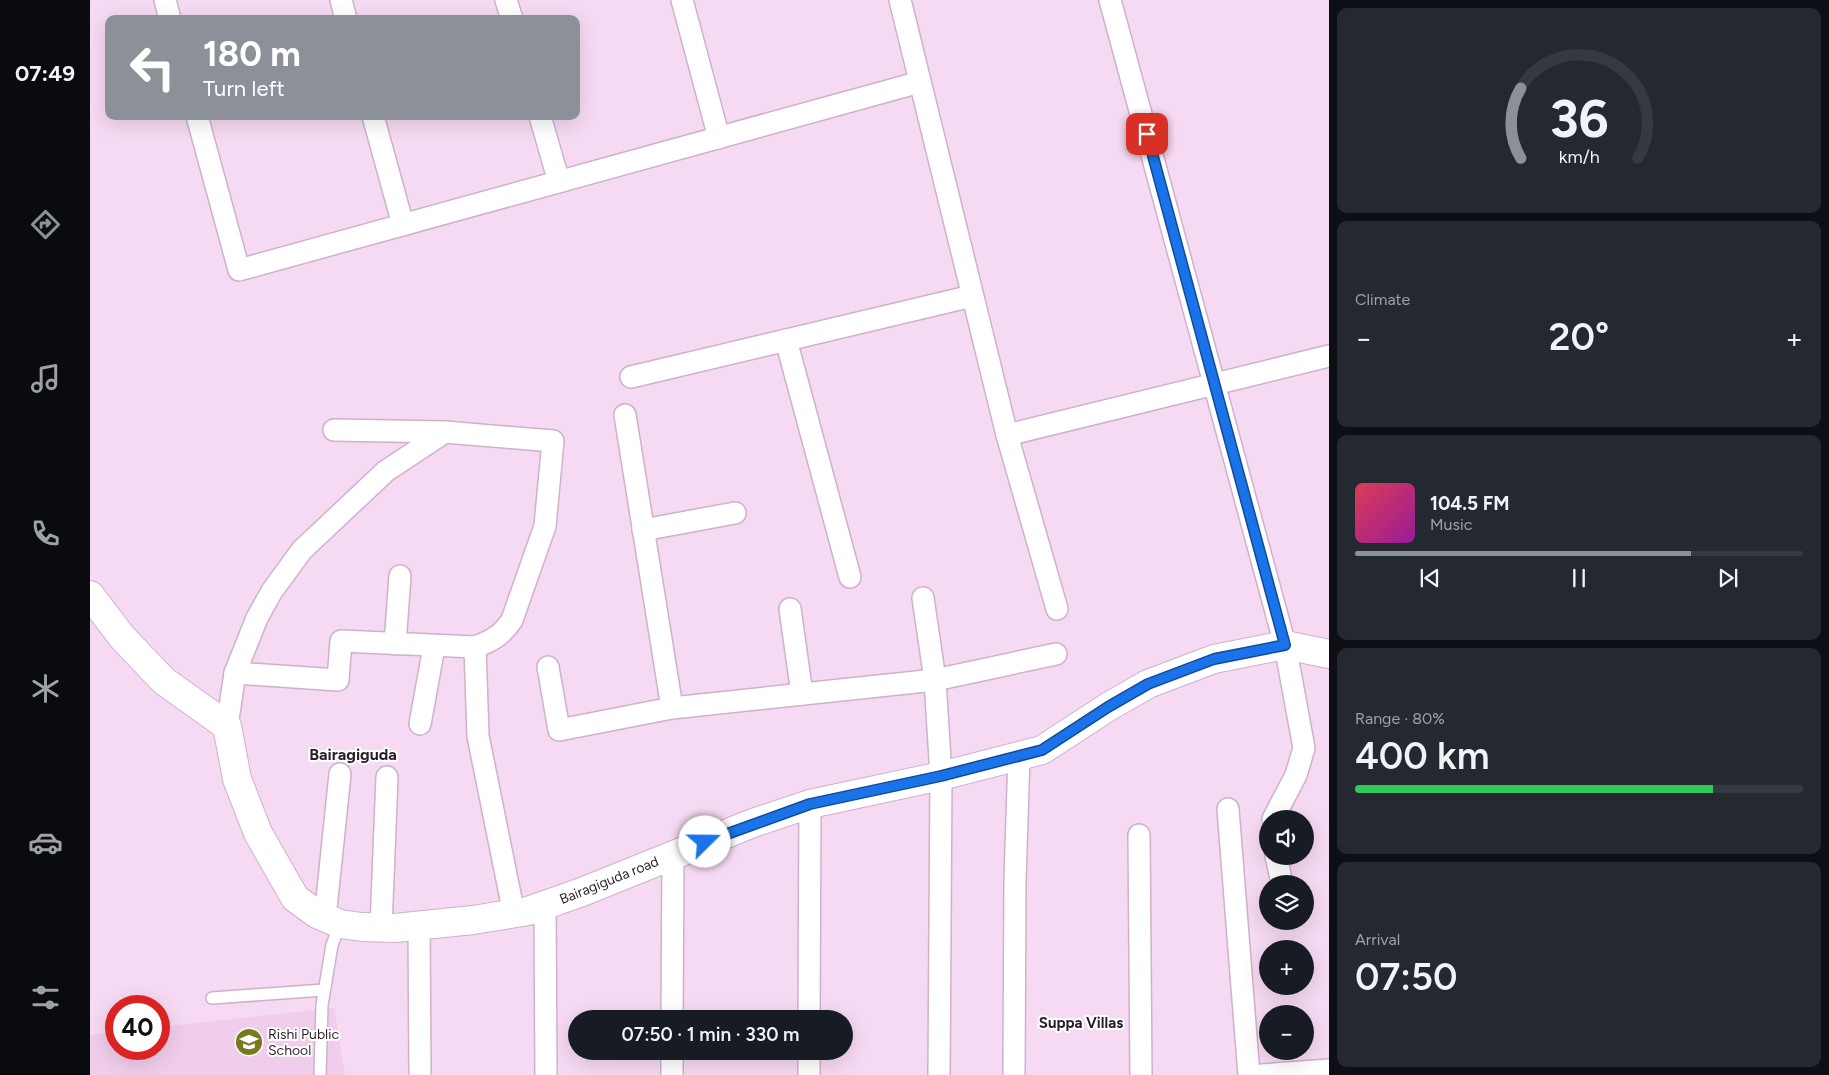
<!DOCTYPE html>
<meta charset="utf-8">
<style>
:root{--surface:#171b24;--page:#242831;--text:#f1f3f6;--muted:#9ea1a6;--line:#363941;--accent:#8c9099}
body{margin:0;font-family:Figtree,sans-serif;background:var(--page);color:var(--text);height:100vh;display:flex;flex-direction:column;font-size:19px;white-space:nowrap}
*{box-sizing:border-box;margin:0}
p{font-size:16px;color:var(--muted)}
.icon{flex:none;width:28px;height:28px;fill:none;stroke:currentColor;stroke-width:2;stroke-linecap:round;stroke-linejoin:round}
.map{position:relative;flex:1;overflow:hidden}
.panel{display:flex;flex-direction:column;gap:8px;padding:8px;background:#0d0f14;width:500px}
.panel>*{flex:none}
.banner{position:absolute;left:15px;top:15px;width:475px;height:105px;border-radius:10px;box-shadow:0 5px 20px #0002;background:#8c9099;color:#fff;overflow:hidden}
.tools{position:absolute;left:1169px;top:810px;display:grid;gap:10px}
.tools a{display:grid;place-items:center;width:55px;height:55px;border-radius:50%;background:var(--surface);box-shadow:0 5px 20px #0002;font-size:25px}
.speed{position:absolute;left:15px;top:995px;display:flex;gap:10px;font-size:25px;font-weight:700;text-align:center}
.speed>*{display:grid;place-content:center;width:65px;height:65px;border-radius:50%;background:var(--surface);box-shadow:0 5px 20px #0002;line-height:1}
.speed .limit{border:8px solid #d22;background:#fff;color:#111}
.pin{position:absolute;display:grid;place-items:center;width:42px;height:42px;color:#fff;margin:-21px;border-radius:10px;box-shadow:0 2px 8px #0006}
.me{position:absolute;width:55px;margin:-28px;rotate:68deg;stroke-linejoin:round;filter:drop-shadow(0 0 4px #0008)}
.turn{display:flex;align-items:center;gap:18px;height:105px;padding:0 15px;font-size:22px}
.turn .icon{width:65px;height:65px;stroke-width:2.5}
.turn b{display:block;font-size:35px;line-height:42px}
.big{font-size:38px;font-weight:600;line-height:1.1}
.panel .widget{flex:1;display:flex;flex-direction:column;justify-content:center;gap:8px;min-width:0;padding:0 18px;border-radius:10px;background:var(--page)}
.panel .dial{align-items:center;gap:0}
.dial svg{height:130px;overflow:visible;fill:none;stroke:var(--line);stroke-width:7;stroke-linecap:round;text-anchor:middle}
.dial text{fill:var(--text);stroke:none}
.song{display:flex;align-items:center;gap:15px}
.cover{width:60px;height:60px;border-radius:8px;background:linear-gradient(135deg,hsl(350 70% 55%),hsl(300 70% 35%))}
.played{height:5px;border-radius:2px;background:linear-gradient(90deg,var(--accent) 75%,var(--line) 75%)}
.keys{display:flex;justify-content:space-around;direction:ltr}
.heat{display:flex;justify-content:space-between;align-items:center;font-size:28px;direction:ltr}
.charge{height:8px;border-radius:4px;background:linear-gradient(90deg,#34c759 80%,var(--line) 0)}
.trip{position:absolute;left:478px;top:1010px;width:285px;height:50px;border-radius:25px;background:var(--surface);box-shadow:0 5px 20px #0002;font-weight:600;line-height:50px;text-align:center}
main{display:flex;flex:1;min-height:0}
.menu{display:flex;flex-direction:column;width:90px;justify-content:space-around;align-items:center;background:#090b0e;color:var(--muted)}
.menu .icon{width:35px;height:35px}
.menu .active{color:var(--accent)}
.menu b{font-size:22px;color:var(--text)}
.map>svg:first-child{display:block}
.built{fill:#f0cdec}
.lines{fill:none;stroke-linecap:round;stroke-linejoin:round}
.service-casing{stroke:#ceb1ca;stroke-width:14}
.minor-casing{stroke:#ceb1ca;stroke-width:24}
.tertiary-casing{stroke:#ceb1ca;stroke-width:30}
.service{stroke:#fff;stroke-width:11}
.minor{stroke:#fff;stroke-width:21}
.tertiary{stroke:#fff;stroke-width:28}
.route-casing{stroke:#114b97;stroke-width:12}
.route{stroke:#1a73e8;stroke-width:9}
.labels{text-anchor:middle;stroke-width:4;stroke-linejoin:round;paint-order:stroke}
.street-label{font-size:14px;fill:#2a1f28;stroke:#fff}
.poi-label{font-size:14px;fill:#2a1f28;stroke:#fff;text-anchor:start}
.neighbourhood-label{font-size:15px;font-weight:bold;fill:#2a1f28;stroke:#fff}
.quarter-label{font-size:16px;font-weight:bold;fill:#2a1f28;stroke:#fff}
</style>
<main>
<nav class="menu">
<b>07:49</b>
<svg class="icon active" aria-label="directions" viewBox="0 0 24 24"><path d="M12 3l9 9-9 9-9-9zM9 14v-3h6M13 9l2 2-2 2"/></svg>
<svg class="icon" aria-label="music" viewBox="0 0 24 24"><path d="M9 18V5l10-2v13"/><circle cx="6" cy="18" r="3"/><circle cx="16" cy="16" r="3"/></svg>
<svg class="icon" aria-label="phone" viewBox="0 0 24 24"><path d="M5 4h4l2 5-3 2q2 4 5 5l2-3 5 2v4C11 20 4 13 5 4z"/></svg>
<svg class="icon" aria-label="climate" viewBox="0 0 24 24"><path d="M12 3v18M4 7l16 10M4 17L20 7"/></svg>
<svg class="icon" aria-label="car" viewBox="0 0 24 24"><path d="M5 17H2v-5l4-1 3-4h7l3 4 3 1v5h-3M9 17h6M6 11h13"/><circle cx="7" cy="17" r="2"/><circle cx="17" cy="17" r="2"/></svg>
<svg class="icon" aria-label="filters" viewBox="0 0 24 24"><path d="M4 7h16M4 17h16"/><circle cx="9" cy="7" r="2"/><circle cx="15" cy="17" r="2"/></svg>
</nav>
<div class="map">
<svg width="1239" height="1075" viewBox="0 0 1239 1075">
<rect width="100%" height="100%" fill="#f6d9f2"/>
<path class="built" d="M244 1008 255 1075H0V1035L26 1032V1049H69V1027Z"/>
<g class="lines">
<defs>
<g id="service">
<path d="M122 998 234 990"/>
<path d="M230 1075 232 1005 242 945 250 924"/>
</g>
<g id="minor">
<path d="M75 0 80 19"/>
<path d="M251 0 256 19"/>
<path d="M416 0 422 19"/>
<path d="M592 0 629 138"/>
<path d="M810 0 917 435 967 609"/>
<path d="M1020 0 1195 645 1214 748 1206 775 1183 819"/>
<path d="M107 116 149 270 830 82"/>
<path d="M283 116 313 225"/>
<path d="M450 116 469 182"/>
<path d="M696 340 760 577"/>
<path d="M541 377 882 296"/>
<path d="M535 415 582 708"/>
<path d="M244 430 355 432 463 441 455 526 422 620C412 635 402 641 385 647"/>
<path d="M917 435 1239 356"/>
<path d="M553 530 645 513"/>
<path d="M833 598 845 680 851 776 849 1075"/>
<path d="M700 609 712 694"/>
<path d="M305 644 310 576"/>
<path d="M458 667 469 730 582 708 845 680 966 654"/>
<path d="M145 673 248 680 251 641 385 647 388 736 424 914"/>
<path d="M330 724 344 647"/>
<path d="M137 726 145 673 167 618 182 591 212 550 296 471 355 432"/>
<path d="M1138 809 1159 1075"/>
<path d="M1049 835 1051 1075"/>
<path d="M1186 856 1190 874"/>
<path d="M455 906 456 1075"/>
<path d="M235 918 250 774"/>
<path d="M329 925 330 1075"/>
<path d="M291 927 297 777"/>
<path d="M582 1019 583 855"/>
<path d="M719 1019 720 804"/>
<path d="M582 1075V1051"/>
<path d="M719 1075V1051"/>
<path d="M924 1075 925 880 929 756"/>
<path d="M1172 1075 1239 1070"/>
</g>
<path id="tertiary" d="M0 595 32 637 74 681 137 726 147 779 168 833 205 898 227 914 250 924 272 927 305 928 383 920 438 911 492 892 663 823 720 804 851 776 952 750 1018 707 1058 684 1124 659 1195 645 1239 654"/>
</defs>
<use href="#service" class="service-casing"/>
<use href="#minor" class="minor-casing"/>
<use href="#tertiary" class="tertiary-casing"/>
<use href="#service" class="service"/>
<use href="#minor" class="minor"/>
<use href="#tertiary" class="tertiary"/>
</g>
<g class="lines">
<defs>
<path id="route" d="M615 842 720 804 851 776 952 750 1018 707 1058 684 1124 659 1195 645 1057 134"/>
</defs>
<use href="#route" class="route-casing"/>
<use href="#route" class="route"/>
</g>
<defs>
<symbol id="school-disc" viewBox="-11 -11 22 22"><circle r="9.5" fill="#78781f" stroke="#fff"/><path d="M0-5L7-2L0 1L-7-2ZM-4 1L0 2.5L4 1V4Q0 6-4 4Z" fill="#fff"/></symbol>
</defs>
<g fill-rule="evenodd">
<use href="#school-disc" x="143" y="1026" width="32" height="32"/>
</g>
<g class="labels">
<g class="street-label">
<text transform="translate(519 880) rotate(-22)" y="5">Bairagiguda road</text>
</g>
<g class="poi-label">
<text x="178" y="1039">Rishi Public<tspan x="178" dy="16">School</tspan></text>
</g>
<g class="neighbourhood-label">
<text x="991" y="1028">Suppa Villas</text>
</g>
<g class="quarter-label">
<text x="263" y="760">Bairagiguda</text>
</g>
</g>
</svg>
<div class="tools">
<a><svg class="icon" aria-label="sound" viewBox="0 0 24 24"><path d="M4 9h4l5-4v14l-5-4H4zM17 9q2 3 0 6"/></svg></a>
<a><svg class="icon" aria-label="layers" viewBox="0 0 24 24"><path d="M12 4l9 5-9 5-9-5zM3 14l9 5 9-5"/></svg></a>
<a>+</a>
<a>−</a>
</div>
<div class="speed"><div class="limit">40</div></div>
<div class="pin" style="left:1057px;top:134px;background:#d93025"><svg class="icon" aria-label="arrive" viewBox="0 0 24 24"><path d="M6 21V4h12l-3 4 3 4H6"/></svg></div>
<svg class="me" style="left:615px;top:842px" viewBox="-20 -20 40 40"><circle r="19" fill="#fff"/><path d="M0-13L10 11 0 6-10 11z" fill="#1a73e8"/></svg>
<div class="trip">07:50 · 1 min · 330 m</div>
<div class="banner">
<div class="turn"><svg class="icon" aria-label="left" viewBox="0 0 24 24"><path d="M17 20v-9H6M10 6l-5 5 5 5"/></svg><div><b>180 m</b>Turn left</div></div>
</div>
</div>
<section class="panel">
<div class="widget dial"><svg viewBox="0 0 100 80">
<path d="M14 69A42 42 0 1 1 86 69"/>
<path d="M14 69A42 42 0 0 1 14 26" stroke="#8c9099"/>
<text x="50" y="56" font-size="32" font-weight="700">36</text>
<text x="50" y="72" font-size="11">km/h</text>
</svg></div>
<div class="widget"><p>Climate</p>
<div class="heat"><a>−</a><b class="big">20°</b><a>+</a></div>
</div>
<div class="widget">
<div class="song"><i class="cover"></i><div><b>104.5 FM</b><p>Music</p></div></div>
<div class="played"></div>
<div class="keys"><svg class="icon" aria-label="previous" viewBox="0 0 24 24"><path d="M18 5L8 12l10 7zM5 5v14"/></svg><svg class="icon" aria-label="pause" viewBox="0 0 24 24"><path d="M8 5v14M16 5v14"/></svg><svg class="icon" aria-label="next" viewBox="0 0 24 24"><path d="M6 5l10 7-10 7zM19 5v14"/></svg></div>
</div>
<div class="widget"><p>Range · 80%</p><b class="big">400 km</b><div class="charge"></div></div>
<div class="widget"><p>Arrival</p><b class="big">07:50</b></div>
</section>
</main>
